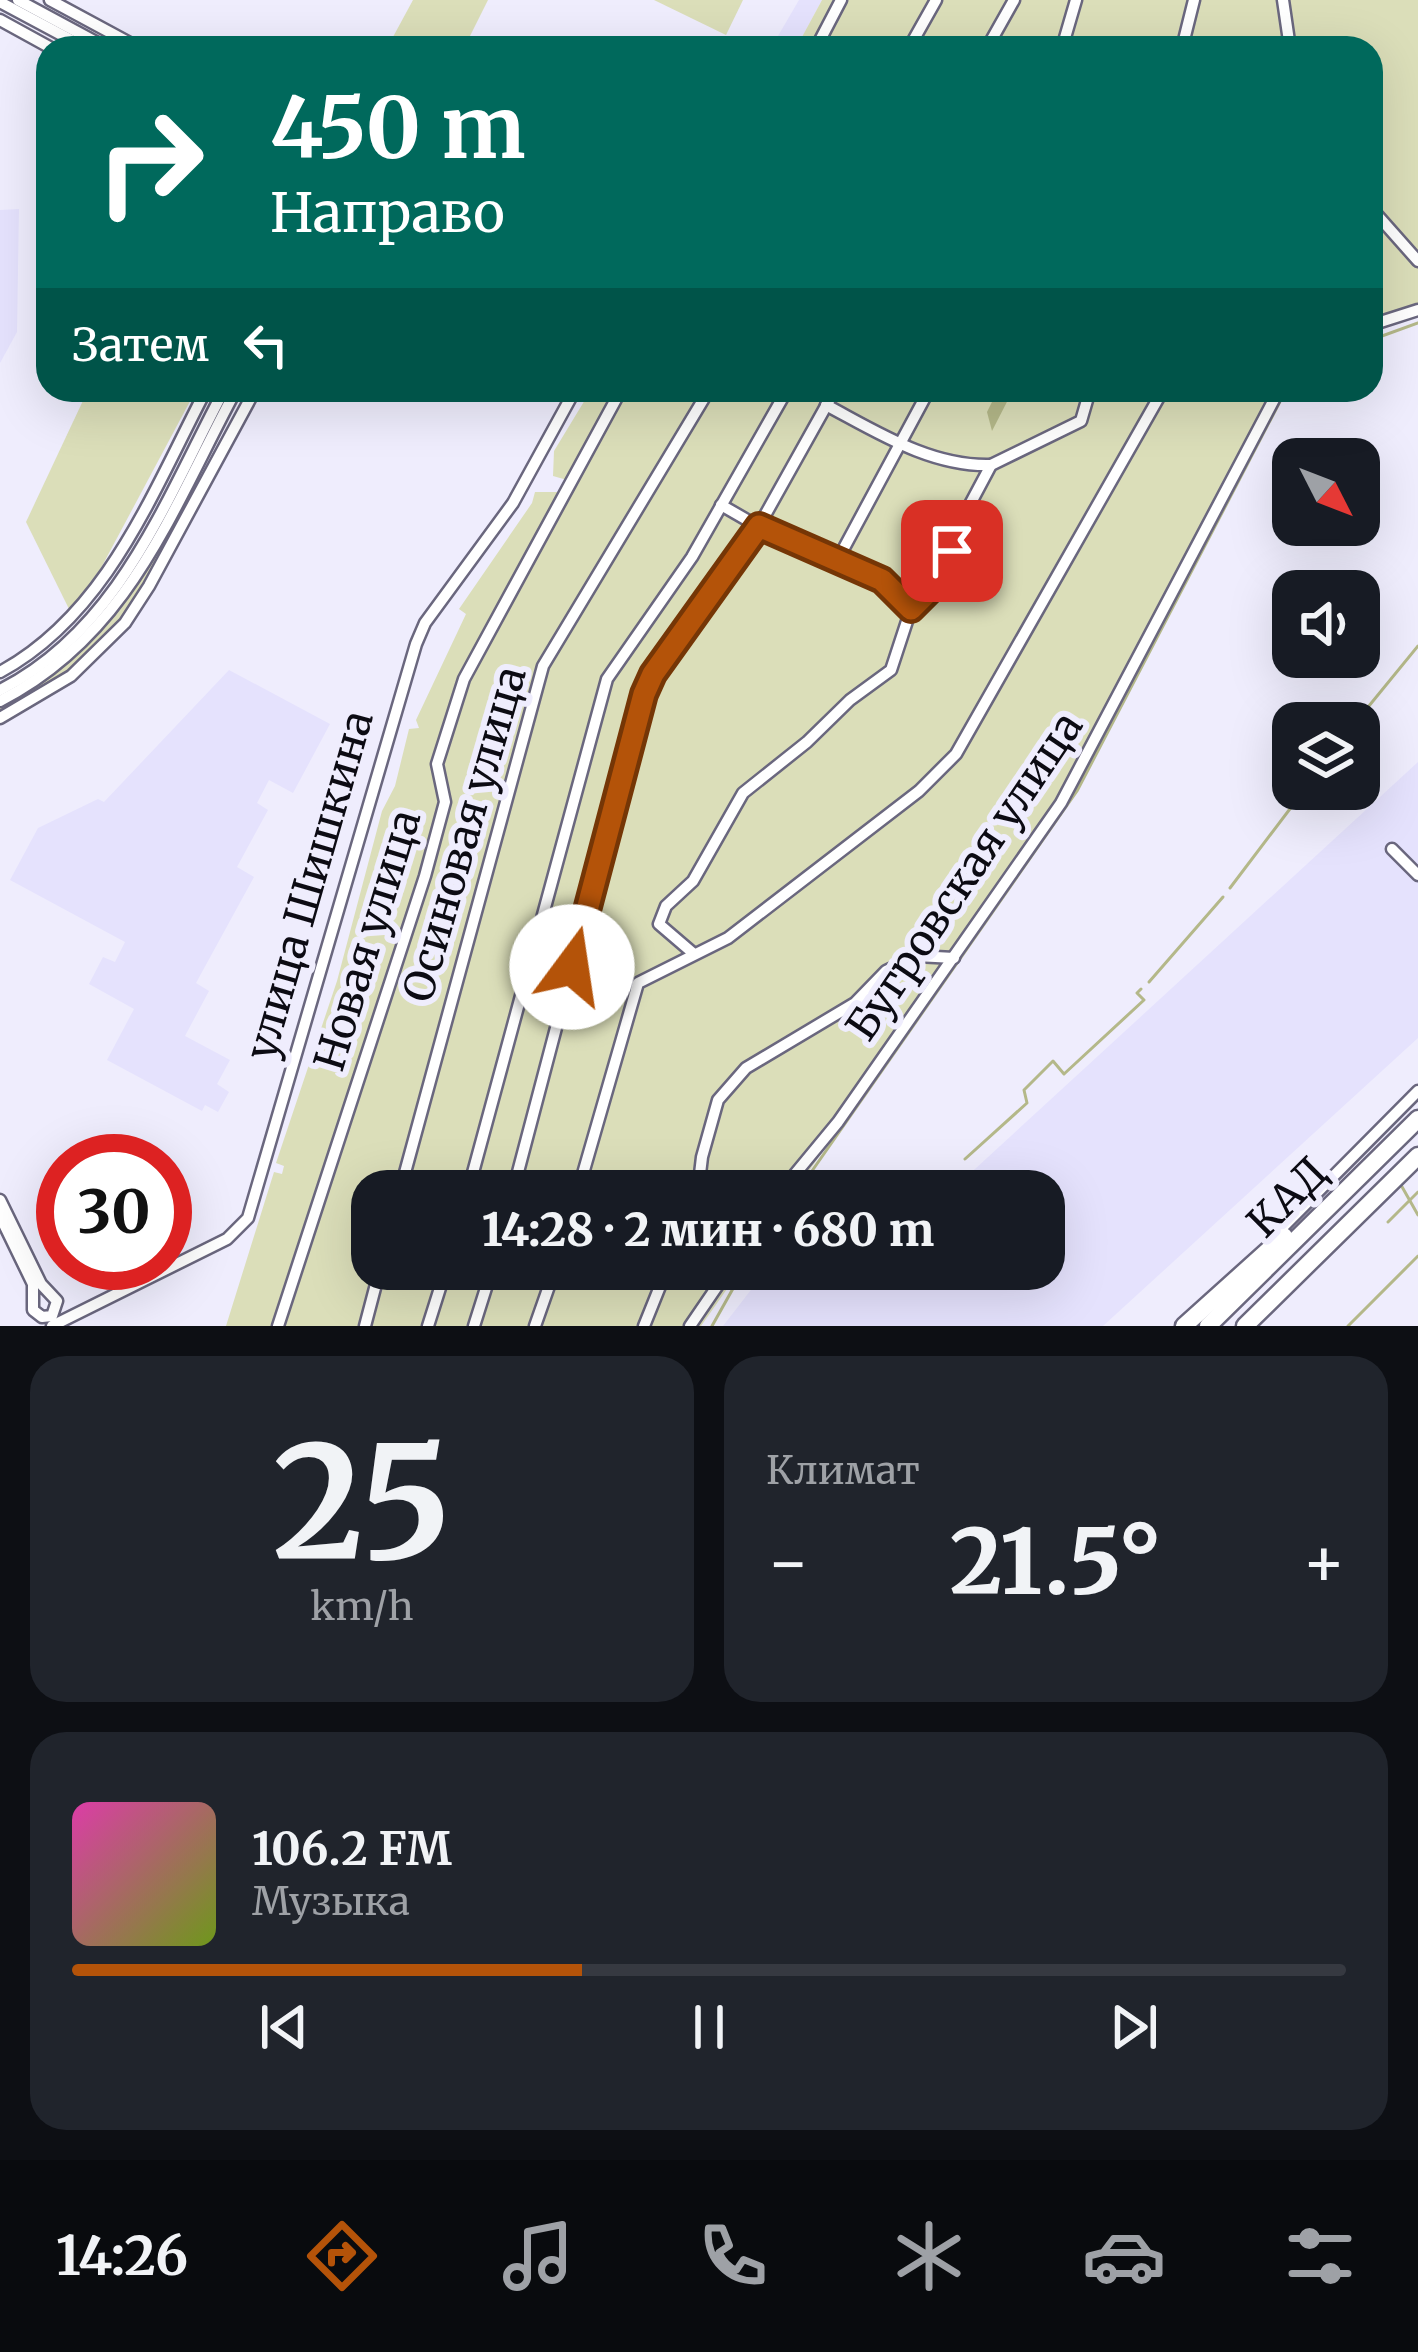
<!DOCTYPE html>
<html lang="ru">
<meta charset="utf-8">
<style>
:root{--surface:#171b24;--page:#20242c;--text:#f1f3f6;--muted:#9ea1a6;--line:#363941;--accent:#b45309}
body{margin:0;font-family:Merriweather,serif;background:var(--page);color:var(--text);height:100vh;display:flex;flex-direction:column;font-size:45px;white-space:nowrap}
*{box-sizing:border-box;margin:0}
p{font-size:39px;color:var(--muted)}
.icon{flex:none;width:66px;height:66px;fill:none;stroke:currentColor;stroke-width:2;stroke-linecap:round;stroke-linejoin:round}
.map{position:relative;height:1326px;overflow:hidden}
.side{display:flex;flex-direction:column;gap:30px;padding:30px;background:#0d0f14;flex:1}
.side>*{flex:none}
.guide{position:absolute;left:36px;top:36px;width:1347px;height:366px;border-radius:36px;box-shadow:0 12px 48px #0002;background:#00695c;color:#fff;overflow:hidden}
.needle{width:78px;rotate:132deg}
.controls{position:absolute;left:1272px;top:438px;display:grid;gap:24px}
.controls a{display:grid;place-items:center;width:108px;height:108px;border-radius:24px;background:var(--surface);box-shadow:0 12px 48px #0002;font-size:60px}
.speed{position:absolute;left:36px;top:1134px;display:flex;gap:24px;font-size:60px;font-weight:700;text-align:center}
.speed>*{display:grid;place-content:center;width:156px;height:156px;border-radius:50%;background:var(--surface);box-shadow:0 12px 48px #0002;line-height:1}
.speed .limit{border:18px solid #d22;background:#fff;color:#111}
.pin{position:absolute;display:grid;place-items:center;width:102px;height:102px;color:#fff;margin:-51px;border-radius:24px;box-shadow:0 6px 18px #0006}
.me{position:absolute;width:132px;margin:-66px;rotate:14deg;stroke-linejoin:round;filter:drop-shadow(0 0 9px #0008)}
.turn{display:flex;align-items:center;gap:42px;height:252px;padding:0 36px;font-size:54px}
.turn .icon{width:156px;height:156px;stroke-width:2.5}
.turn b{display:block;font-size:84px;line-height:102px}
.then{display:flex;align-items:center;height:114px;padding:0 36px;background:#0003;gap:24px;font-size:45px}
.big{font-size:90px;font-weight:800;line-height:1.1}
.side .widget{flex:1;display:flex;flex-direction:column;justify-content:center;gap:18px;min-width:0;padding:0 42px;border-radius:36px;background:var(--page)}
.side .dial{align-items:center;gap:0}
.dial b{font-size:156px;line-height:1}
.song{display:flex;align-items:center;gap:36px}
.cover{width:144px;height:144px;border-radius:18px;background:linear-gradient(135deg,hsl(320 70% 55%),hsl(80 70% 35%))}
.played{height:12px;border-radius:6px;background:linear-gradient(90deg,var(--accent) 40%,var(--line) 40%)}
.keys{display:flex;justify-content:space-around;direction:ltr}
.heat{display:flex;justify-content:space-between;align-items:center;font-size:66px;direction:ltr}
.side .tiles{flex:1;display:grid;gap:30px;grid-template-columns:1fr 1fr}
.widget:last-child{grid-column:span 2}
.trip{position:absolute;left:351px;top:1170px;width:714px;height:120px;border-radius:36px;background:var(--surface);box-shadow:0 12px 48px #0002;font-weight:800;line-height:120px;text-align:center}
.dock{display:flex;height:192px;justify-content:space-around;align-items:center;background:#090b0e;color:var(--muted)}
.dock .icon{width:84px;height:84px}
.dock .current{color:var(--accent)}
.dock b{font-size:54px;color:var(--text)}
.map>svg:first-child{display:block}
.built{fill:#e5e2fd}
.green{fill:#dbdeb9}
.water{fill:#b4b889}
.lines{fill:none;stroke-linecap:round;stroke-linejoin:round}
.stream{stroke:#b4b889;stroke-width:3}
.minor-casing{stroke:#6a677e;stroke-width:15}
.highway-casing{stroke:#6a677e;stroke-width:21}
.minor{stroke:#fff;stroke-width:10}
.highway{stroke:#fff;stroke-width:16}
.route-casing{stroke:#753606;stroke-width:30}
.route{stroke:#b45309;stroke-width:21}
.labels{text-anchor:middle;stroke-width:12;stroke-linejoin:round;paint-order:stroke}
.street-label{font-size:42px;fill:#0c0b13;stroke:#efedfd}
</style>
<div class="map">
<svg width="1418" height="1326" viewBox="0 0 1418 1326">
<rect width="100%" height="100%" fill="#efedfd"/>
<g class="built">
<path d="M799 0H822L796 48H771Z"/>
<path d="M19 209 17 332 0 363V210Z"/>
<path d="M229 670 330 724 293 793 269 780 257 803 268 810 237 867 254 877 196 983 209 991 185 1036 230 1060 217 1084 229 1092 218 1112 205 1105 202 1111 107 1060 134 1009 89 984 103 957 115 962 125 942 10 880 38 828 98 799 104 802Z"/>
<path d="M1418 762V1038L1103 1326H723L767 1269H1044V1191H951Z"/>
</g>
<g class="green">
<path d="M413 0H488L464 48H387Z"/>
<path d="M654 0H743L726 35Z"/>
<path d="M822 0H1418V314L1371 331V48H796Z"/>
<path d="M88 390H196L101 568 70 611 26 522Z"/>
<path d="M591 390H1282L1073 792 795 1191H372V1269H741L701 1326H226L274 1172 282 1174 284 1166 276 1163 337 981 382 811 395 786 409 729 419 728 416 720 466 614 459 609 532 503 535 492H560L567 480 553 476 554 451Z"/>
<path d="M189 489 195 492C163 551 135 622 80 665 56 684 26 698 0 715V706C102 656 137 584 189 489Z"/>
</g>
<path class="water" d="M998 390H1011V394L992 431 987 412Z"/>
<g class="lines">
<g class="stream">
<path d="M1371 340 1418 323"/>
<path d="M1355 723 1418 646"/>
<path d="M1230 888 1305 789"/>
<path d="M1149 982 1223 897"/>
<path d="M965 1159 1027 1103 1024 1090 1053 1061 1064 1074 1144 1000 1137 993 1141 989"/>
<path d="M1401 1185 1418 1215"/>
<path d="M798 1191 1077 791 1286 390"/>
<path d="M1388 1222 1418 1192"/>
<path d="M712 1326 744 1269"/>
<path d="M1348 1326 1418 1256"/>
</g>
<defs>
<g id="minor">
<path d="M18 0 107 48"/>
<path d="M50 0 139 48"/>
<path d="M1283 0 1290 48"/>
<path d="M0 2 86 48"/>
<path d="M0 20 51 48"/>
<path d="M816 48 841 0"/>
<path d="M909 48 936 0"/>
<path d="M987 48 1014 0"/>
<path d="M1062 48 1076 0"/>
<path d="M1182 48 1194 0"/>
<path d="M1371 208 1418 261"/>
<path d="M1371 325 1418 310"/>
<path d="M826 405C877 432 931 467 991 465"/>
<path d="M721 505 773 535 882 580 911 609"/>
<path d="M837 561 929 390"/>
<path d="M0 672C107 614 152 493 206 390"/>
<path d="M0 690C119 630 165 501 224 390"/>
<path d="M0 701C129 635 171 511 236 390"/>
<path d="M0 718 71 676 125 623 149 586 255 390"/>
<path d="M1392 849 1418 875"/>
<path d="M694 954 659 924 666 906 693 881 743 793 807 742 850 700 891 670 911 609 945 575 958 527 991 465 1081 421 1090 390"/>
<path d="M400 1191 543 666 709 390"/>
<path d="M468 1191 607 679 692 557 787 390"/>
<path d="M513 1191 644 694 653 674 759 526 835 390"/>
<path d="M578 1191 638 983 728 938 919 791 956 754 1163 390"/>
<path d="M698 1191 702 1157 718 1100 746 1068 855 1003 886 971 917 956 954 958"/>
<path d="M781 1191 838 1122 1061 803 1279 390"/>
<path d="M0 1200 41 1284 57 1301 52 1316 42 1317 33 1310V1284L0 1216"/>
<path d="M1273 1237 1418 1091"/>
<path d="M52 1326 227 1239 248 1218 416 644 425 623 513 503 575 390"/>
<path d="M278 1326 425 876 445 802 437 764 464 679 621 390"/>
<path d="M365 1326 380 1269"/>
<path d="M428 1326 446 1269"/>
<path d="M474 1326 492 1269"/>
<path d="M535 1326 555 1269"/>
<path d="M644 1326 667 1269"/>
<path d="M690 1326 729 1269"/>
</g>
<g id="highway">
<path d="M1184 1326 1284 1236"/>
<path d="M1208 1326 1418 1119"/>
<path d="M1245 1326 1418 1156"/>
</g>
</defs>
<use href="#minor" class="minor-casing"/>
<use href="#highway" class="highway-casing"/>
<use href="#minor" class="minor"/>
<use href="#highway" class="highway"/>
</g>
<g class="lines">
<defs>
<path id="route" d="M572 967 644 694 653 674 759 526 882 580 911 609 945 575 952 551"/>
</defs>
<use href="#route" class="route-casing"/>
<use href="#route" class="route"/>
</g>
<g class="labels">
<g class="street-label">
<text transform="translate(464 834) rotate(-74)" y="15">Осиновая улица</text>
<text transform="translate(964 876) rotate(-56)" y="15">Бугровская улица</text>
<text transform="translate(309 885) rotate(-74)" y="15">улица Шишкина</text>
<text transform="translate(367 940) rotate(-73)" y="15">Новая улица</text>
<text transform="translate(1287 1197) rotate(-45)" y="15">КАД</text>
</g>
</g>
</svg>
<div class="controls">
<a><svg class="needle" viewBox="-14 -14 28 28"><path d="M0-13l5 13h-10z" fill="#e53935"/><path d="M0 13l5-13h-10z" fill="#9ea1a6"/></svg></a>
<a><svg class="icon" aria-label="sound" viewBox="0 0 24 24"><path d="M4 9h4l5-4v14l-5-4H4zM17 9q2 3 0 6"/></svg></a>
<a><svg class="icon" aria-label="layers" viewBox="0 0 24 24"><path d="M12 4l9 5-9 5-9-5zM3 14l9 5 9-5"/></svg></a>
</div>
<div class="speed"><div class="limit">30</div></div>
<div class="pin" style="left:952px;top:551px;background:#d93025"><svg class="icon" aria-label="arrive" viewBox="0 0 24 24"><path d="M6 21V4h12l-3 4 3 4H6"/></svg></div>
<svg class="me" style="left:572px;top:967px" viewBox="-20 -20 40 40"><circle r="19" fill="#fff"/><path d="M0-13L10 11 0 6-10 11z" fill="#b45309"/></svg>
<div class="trip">14:28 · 2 мин · 680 m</div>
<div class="guide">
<div class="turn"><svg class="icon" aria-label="right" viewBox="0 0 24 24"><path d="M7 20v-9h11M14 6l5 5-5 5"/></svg><div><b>450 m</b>Направо</div></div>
<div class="then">Затем<svg class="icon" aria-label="left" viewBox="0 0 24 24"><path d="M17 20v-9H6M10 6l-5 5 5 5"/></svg></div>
</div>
</div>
<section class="side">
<div class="tiles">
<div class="widget dial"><b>25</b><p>km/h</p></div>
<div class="widget"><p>Климат</p>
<div class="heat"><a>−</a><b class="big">21.5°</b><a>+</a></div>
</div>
<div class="widget">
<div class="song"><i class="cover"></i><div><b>106.2 FM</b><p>Музыка</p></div></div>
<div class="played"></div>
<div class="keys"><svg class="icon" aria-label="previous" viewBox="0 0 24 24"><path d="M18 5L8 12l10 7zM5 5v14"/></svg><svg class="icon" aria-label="pause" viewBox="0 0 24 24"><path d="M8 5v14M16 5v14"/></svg><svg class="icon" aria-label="next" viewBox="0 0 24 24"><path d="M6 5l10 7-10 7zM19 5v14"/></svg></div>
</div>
</div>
</section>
<nav class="dock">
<b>14:26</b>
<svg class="icon current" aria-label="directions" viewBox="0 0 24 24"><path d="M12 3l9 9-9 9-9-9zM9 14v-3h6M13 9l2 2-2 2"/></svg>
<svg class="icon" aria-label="music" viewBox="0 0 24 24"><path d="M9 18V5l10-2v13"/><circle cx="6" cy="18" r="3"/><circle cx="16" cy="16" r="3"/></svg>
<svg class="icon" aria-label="phone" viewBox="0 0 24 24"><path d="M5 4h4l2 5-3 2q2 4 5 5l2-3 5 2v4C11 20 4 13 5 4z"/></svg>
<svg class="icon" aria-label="climate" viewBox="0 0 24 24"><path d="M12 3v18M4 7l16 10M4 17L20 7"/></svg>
<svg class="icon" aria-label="car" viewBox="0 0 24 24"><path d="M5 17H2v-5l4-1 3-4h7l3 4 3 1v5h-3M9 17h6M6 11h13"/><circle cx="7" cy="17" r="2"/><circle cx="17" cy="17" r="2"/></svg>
<svg class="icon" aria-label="filters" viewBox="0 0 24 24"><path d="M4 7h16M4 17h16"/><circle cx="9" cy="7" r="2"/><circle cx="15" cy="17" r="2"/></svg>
</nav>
